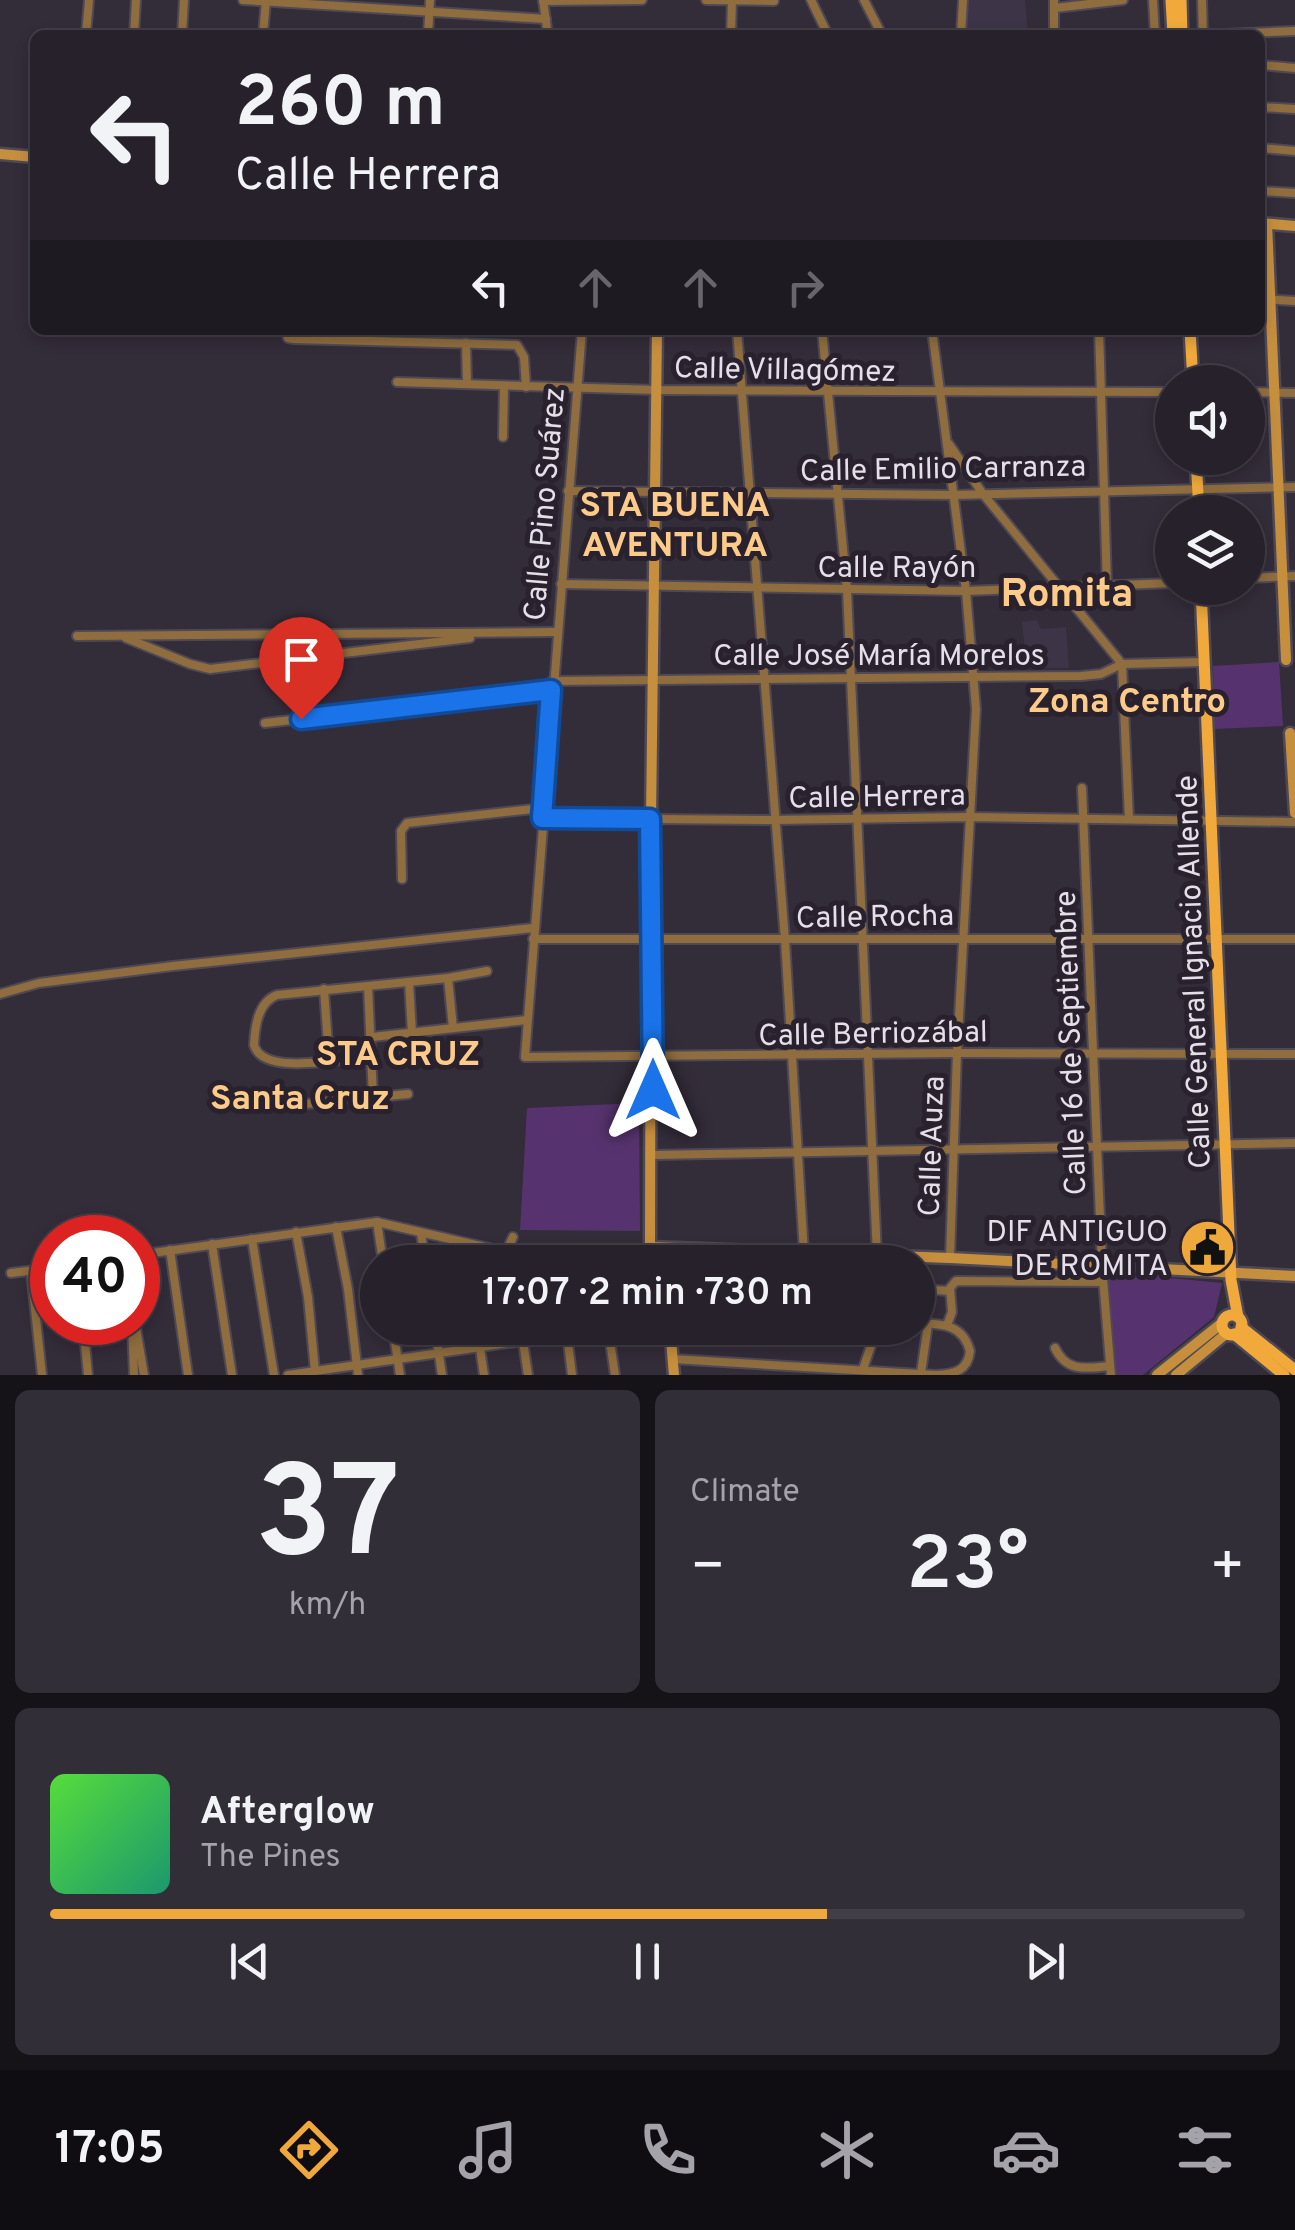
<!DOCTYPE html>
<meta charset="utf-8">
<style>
:root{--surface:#26212b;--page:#322e37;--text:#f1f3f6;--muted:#a4a3a9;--line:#423e47;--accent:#eea83c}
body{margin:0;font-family:Overpass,sans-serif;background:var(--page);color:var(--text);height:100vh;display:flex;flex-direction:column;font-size:38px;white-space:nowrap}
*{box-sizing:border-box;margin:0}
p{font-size:32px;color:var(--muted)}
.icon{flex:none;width:55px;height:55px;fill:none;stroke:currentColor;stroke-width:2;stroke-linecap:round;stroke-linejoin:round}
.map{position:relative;height:1375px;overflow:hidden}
.details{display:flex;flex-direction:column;gap:15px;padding:15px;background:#151218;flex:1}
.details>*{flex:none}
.guide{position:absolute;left:30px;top:30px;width:1235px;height:305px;border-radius:15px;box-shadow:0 5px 15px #0003,0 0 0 2px var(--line);background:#26212b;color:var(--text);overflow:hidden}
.controls{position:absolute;left:1155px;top:365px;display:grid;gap:20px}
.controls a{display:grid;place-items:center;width:110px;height:110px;border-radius:50%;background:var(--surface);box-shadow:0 5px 15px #0003,0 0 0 2px var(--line);font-size:50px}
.speed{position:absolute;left:30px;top:1215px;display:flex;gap:20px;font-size:50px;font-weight:700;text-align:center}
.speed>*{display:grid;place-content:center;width:130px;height:130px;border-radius:50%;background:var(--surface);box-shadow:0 5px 15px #0003,0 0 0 2px var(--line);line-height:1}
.speed .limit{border:15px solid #d22;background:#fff;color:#111}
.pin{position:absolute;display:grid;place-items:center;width:85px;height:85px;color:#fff;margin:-102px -42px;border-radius:50% 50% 50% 0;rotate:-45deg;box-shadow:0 0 10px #0007}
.pin .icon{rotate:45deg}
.me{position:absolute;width:110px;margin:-55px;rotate:0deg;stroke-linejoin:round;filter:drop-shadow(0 0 8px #0008)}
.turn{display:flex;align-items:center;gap:35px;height:210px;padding:0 40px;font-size:45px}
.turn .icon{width:130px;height:130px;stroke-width:2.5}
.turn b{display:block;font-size:70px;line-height:85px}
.lanes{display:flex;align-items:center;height:95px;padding:0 40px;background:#0003;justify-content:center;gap:50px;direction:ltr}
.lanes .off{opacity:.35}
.big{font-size:75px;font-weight:600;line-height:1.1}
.details .widget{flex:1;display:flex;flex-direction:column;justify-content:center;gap:15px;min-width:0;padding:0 35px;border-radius:15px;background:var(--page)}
.details .dial{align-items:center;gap:0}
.dial b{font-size:130px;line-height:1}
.song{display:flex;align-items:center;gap:30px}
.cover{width:120px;height:120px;border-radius:15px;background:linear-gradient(135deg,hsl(110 70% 55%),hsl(160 70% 35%))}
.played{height:10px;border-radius:5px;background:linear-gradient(90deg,var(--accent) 65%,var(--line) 65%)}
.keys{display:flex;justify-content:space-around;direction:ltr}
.heat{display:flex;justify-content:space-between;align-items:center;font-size:55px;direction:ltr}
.details .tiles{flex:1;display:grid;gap:15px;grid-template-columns:1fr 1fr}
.widget:last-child{grid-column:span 2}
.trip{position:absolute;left:360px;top:1245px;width:575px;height:100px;border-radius:50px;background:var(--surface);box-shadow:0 5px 15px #0003,0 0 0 2px var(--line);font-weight:600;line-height:100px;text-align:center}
.dock{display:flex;height:160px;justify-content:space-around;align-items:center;background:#0f0d11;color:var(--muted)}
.dock .icon{width:70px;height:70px}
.dock .active{color:var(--accent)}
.dock b{font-size:45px;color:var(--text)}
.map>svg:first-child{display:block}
.built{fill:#3e3447}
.green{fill:#56336e}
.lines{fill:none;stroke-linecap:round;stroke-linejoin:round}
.street-casing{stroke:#4f4955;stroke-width:12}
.secondary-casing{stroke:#4f4955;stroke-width:15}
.primary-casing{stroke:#4f4955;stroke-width:16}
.street{stroke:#8f6d3e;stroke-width:8}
.secondary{stroke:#c68f3e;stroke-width:10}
.primary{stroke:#f0a93a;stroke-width:11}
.route-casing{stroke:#114b97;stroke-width:25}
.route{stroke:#1a73e8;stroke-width:18}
.labels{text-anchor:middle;stroke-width:10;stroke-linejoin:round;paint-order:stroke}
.street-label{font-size:30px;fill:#e4dfe8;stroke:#29222e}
.poi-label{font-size:30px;fill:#e4dfe8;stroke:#29222e;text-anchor:end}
.quarter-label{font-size:35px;font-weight:bold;fill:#fccb89;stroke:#29222e}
.district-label{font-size:40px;font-weight:bold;fill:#fccb89;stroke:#29222e}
</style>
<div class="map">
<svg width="1295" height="1375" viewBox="0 0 1295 1375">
<rect width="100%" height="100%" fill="#332c39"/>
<g class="built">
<path d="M967 0H1025L1028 35H966Z"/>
<path d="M1037 620 1041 629 1066 627 1069 668H1027L1022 622Z"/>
</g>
<g class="green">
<path d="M1279 662 1283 726 1214 729 1213 666Z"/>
<path d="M639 1103 640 1231 520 1230 527 1108Z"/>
<path d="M1107 1272 1222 1283 1214 1317 1143 1375H1114Z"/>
</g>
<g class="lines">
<defs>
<g id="street">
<path d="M243 0 546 19"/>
<path d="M543 0 548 35"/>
<path d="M706 0 774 1"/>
<path d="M811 0 828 35"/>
<path d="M864 0 882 35"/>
<path d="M1153 0 1155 35"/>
<path d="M1202 0 1203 35"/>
<path d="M543 1 642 0"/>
<path d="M1055 8 1123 0"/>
<path d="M86 35 89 0"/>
<path d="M134 35 136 0"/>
<path d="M182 35 184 0"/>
<path d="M263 35 266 0"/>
<path d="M428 35 430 0"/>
<path d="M731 35 732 0"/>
<path d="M961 35 963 0"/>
<path d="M1054 35V0"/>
<path d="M1200 35 1295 31"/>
<path d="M1260 65 1295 68"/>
<path d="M1260 107 1295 109"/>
<path d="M1260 148 1295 151"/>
<path d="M1260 191 1295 193"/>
<path d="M1260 299 1295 301"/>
<path d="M285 330 288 338 294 339 517 345 524 357 526 387"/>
<path d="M582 330 525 1057 957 1053 1295 1054"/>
<path d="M737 330 785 940 804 1254"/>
<path d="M822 330 847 590 877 1256"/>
<path d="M932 330 966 591 976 709 957 1053 950 1258"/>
<path d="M1099 330 1107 586"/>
<path d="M466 343 467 384"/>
<path d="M397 382 656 390 1172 392"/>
<path d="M1248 392 1295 393"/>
<path d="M503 437 504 386"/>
<path d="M949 444 983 494 1122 664"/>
<path d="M568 491 953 495 1295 487"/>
<path d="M1248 578 1295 576"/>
<path d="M561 584 966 591 1172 583"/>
<path d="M77 636 556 632"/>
<path d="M126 638 190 664 210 669 470 638"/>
<path d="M1122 664 1129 819"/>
<path d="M552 681 1081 676 1101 674 1122 664 1204 662"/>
<path d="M265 723 551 690"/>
<path d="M1082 788 1102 1266 1111 1375"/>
<path d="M541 818 774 820 968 817 1295 822"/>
<path d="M402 879 401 831 407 823 542 808"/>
<path d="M533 939H1295"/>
<path d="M448 978 453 1028"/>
<path d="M409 982 412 1033"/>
<path d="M368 986 373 1097"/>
<path d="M324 989 329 1059"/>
<path d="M0 994 39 983 173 966 533 928"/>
<path d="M372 1037 527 1020"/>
<path d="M372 1056C344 1058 263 1077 254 1045 255 1026 258 1002 277 995L448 978 487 971"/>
<path d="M284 1106 408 1094"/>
<path d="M653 1155 1295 1143"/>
<path d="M377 1222 383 1262"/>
<path d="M336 1227 348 1289 358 1375"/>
<path d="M296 1232 308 1297 315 1371"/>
<path d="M421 1233 425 1262"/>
<path d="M252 1239 274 1375"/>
<path d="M212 1244 232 1375"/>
<path d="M464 1244 467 1262"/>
<path d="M170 1250 188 1375"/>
<path d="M506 1252 513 1237"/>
<path d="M138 1255 377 1222 506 1252"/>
<path d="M31 1271 42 1375"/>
<path d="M11 1273 52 1268"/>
<path d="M918 1289 950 1291"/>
<path d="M83 1322 88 1375"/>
<path d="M132 1322 134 1375"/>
<path d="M135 1322 144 1375"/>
<path d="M947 1325 952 1312 950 1288 956 1281 1103 1282"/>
<path d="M393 1328 400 1375"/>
<path d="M435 1328 442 1375"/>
<path d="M477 1328 484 1375"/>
<path d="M521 1328 528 1375"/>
<path d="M608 1328 615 1375"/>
<path d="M567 1334 572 1375"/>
<path d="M1055 1348C1067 1373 1086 1368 1110 1366"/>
<path d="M673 1359 936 1375C954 1374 968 1371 970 1351 963 1324 942 1324 918 1323"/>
<path d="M863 1369 877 1328"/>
<path d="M921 1373 928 1324"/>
<path d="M288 1375 612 1328"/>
</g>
<g id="secondary">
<path d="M0 154 35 157"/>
<path d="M1260 223 1295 226"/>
<path d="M1267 224 1286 660"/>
<path d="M1290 733 1295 813"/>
<path d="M650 1247 950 1258 1295 1276"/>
<path d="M654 1262 650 1247 651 819 657 330"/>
<path d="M670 1328 674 1375"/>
<path d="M1157 1375 1222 1323"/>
<path d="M1176 1375 1227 1333"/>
</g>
<g id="primary">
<path d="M1171 0 1173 35"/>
<path d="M1181 0 1182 35"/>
<path d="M1190 330 1193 382"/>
<path d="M1196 458 1199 512"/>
<path d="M1201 588 1231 1280 1238 1317"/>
<circle cx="1232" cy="1325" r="10"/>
<path d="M1241 1327 1295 1370"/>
<path d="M1234 1334 1284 1375"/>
</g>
</defs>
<use href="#street" class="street-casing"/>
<use href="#secondary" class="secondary-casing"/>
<use href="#primary" class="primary-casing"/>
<use href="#street" class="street"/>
<use href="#secondary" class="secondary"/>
<use href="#primary" class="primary"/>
</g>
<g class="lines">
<defs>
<path id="route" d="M301 719 551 690 542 818 650 819 653 1090"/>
</defs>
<use href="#route" class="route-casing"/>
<use href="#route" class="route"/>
</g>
<defs>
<symbol id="civic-disc" viewBox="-11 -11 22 22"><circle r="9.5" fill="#eea83c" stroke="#29222e"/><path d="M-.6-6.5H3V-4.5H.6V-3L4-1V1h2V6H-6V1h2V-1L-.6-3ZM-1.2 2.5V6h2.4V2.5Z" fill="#111"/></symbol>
</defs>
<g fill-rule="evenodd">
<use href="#civic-disc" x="1176" y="1216" width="63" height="63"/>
</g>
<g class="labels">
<g class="street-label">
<text transform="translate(785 369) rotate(1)" y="10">Calle Villagómez</text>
<text transform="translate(943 468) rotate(-1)" y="10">Calle Emilio Carranza</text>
<text transform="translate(544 504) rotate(-85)" y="10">Calle Pino Suárez</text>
<text x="897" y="577">Calle Rayón</text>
<text x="879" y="665">Calle José María Morelos</text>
<text transform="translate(877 796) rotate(-1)" y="10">Calle Herrera</text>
<text transform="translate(875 916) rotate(-1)" y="10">Calle Rocha</text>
<text transform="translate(1193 972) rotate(-92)" y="10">Calle General Ignacio Allende</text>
<text transform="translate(873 1033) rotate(-1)" y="10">Calle Berriozábal</text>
<text transform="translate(1070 1043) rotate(-92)" y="10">Calle 16 de Septiembre</text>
<text transform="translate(931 1146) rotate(-88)" y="10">Calle Auza</text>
</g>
<g class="poi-label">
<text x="1168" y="1241">DIF ANTIGUO<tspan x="1168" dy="34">DE ROMITA</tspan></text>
</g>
<g class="quarter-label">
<text x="675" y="516">STA BUENA<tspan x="675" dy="40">AVENTURA</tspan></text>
<text x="1127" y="712">Zona Centro</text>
<text x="398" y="1065">STA CRUZ</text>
<text x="300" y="1109">Santa Cruz</text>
</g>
<g class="district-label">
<text x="1067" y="606">Romita</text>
</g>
</g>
</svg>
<div class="controls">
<a><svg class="icon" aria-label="sound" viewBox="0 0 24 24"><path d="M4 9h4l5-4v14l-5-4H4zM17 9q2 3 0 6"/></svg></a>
<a><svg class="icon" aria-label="layers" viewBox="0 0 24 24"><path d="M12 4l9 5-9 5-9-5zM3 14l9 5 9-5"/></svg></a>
</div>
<div class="speed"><div class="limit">40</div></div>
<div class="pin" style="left:301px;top:719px;background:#d93025"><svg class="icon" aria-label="arrive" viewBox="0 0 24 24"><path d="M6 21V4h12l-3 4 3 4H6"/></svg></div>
<svg class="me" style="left:653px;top:1090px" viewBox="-20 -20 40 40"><path d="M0-17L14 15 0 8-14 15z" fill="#1a73e8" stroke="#fff" stroke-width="4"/></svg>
<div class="trip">17:07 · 2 min · 730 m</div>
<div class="guide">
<div class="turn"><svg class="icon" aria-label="left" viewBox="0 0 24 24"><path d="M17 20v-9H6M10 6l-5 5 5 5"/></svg><div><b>260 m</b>Calle Herrera</div></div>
<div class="lanes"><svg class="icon" aria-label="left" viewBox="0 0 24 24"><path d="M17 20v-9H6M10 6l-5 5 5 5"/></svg><svg class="icon off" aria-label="ahead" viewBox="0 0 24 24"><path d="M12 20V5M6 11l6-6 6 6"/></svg><svg class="icon off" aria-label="ahead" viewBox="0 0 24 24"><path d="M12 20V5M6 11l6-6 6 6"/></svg><svg class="icon off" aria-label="right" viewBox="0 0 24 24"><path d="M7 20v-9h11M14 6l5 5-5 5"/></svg></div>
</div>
</div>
<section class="details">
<div class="tiles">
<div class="widget dial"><b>37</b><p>km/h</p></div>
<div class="widget"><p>Climate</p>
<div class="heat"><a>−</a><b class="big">23°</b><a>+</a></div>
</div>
<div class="widget">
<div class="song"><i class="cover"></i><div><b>Afterglow</b><p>The Pines</p></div></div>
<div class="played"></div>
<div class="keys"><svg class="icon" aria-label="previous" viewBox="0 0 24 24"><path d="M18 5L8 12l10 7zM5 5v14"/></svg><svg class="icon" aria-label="pause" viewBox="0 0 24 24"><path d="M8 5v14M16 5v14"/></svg><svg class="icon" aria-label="next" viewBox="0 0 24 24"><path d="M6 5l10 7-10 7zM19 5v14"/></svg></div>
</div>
</div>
</section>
<nav class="dock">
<b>17:05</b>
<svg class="icon active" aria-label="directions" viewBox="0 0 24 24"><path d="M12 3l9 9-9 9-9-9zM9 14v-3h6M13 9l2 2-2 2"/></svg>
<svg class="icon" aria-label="music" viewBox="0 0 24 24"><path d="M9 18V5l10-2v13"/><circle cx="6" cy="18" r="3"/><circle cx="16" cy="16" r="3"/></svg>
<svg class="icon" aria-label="phone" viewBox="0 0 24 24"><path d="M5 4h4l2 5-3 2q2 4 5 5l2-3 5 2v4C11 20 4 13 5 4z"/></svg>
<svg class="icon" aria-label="climate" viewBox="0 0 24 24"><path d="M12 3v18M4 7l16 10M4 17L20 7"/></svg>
<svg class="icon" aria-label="car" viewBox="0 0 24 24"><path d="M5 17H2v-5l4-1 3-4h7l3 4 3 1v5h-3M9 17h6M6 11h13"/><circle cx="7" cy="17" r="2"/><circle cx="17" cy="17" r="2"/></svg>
<svg class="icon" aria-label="filters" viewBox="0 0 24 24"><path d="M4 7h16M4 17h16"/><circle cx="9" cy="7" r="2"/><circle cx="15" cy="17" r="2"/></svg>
</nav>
